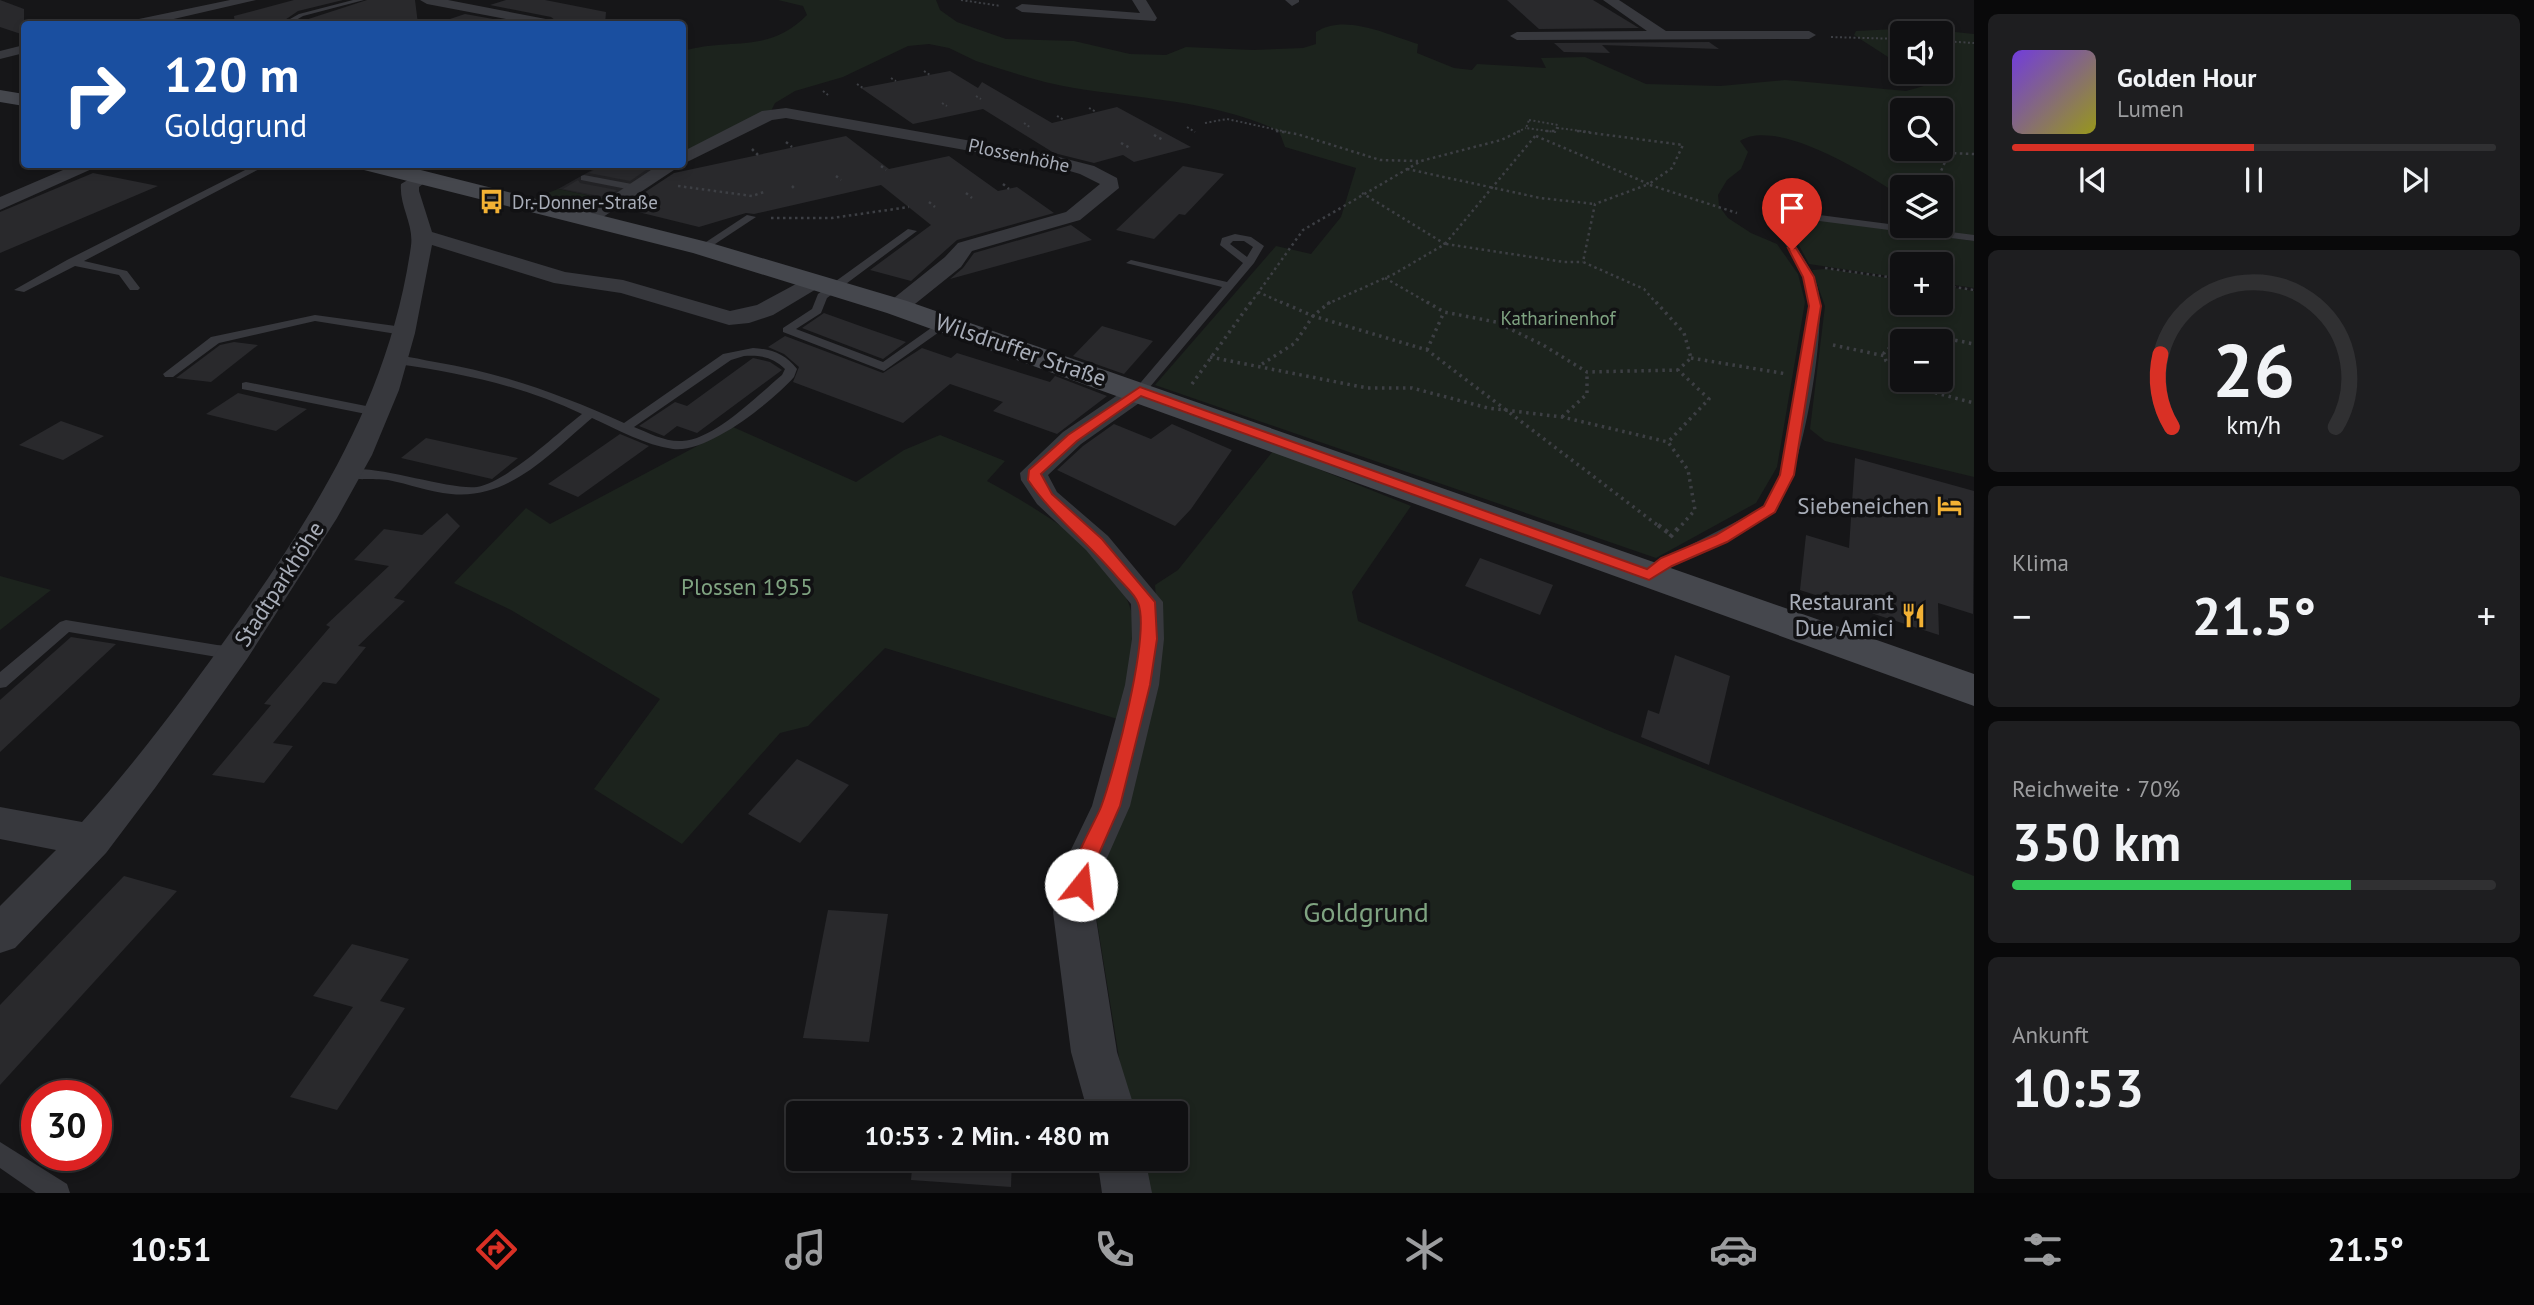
<!DOCTYPE html>
<html lang="de">
<meta charset="utf-8">
<style>
:root{--surface:#101012;--page:#1e1e20;--text:#f1f3f6;--muted:#9c9d9f;--line:#303032;--accent:#d93025}
body{margin:0;font-family:"PT Sans",sans-serif;background:var(--page);color:var(--text);height:100vh;display:flex;flex-direction:column;font-size:26px;white-space:nowrap}
*{box-sizing:border-box;margin:0}
p{font-size:23px;color:var(--muted)}
.icon{flex:none;width:38px;height:38px;fill:none;stroke:currentColor;stroke-width:2;stroke-linecap:round;stroke-linejoin:round}
.map{position:relative;flex:1;overflow:hidden}
.drawer{display:flex;flex-direction:column;gap:14px;padding:14px;background:#09090a;width:560px}
.drawer>*{flex:none}
.hud{position:absolute;left:21px;top:21px;width:665px;height:147px;border-radius:7px;box-shadow:0 4px 10px #0003,0 0 0 2px var(--line);background:#1a4fa0;color:#fff;overflow:hidden}
.fabs{position:absolute;left:1890px;top:21px;display:grid;gap:14px}
.fabs a{display:grid;place-items:center;width:63px;height:63px;border-radius:7px;background:var(--surface);box-shadow:0 4px 10px #0003,0 0 0 2px var(--line);font-size:35px}
.speed{position:absolute;left:21px;top:1080px;display:flex;gap:14px;font-size:35px;font-weight:700;text-align:center}
.speed>*{display:grid;place-content:center;width:91px;height:91px;border-radius:50%;background:var(--surface);box-shadow:0 4px 10px #0003,0 0 0 2px var(--line);line-height:1}
.speed .limit{border:10px solid #d22;background:#fff;color:#111}
.pin{position:absolute;display:grid;place-items:center;width:60px;height:60px;color:#fff;margin:-72px -30px;border-radius:50% 50% 50% 0;rotate:-45deg;box-shadow:0 0 7px #0007}
.pin .icon{rotate:45deg}
.me{position:absolute;width:77px;margin:-38px;rotate:16deg;stroke-linejoin:round;filter:drop-shadow(0 0 5px #0008)}
.turn{display:flex;align-items:center;gap:24px;height:147px;padding:0 28px;font-size:32px}
.turn .icon{width:91px;height:91px;stroke-width:2.5}
.turn b{display:block;font-size:49px;line-height:60px}
.big{font-size:52px;font-weight:800;line-height:1.1}
.drawer .card{flex:1;display:flex;flex-direction:column;justify-content:center;gap:10px;min-width:0;padding:0 24px;border-radius:10px;background:var(--page)}
.drawer .dial{align-items:center;gap:0}
.dial svg{height:182px;overflow:visible;fill:none;stroke:var(--line);stroke-width:7;stroke-linecap:round;text-anchor:middle}
.dial text{fill:var(--text);stroke:none}
.song{display:flex;align-items:center;gap:21px}
.cover{width:84px;height:84px;border-radius:10px;background:linear-gradient(135deg,hsl(260 70% 55%),hsl(60 70% 35%))}
.played{height:7px;border-radius:4px;background:linear-gradient(90deg,var(--accent) 50%,var(--line) 50%)}
.keys{display:flex;justify-content:space-around;direction:ltr}
.heat{display:flex;justify-content:space-between;align-items:center;font-size:38px;direction:ltr}
.charge{height:10px;border-radius:5px;background:linear-gradient(90deg,#34c759 70%,var(--line) 0)}
.trip{position:absolute;left:786px;top:1101px;width:402px;height:70px;border-radius:7px;background:var(--surface);box-shadow:0 4px 10px #0003,0 0 0 2px var(--line);font-weight:800;line-height:70px;text-align:center}
.menu{display:flex;height:112px;justify-content:space-around;align-items:center;background:#060607;color:var(--muted)}
.menu .icon{width:49px;height:49px}
.menu .current{color:var(--accent)}
.menu b{font-size:32px;color:var(--text)}
main{display:flex;flex:1;min-height:0}
.map>svg:first-child{display:block}
.built{fill:#222225}
.green{fill:#1c231d;fill-rule:evenodd}
.building{fill:#29292c}
.lines{fill:none;stroke-linecap:round;stroke-linejoin:round}
.path-far3{stroke:#3d3f44;stroke-width:2;stroke-dasharray:2 2.5;stroke-linecap:butt}
.path-far2{stroke:#3d3f44;stroke-width:2.5;stroke-dasharray:2.5 3.5;stroke-linecap:butt}
.path-far1{stroke:#3d3f44;stroke-width:3.5;stroke-dasharray:2.5 4.5;stroke-linecap:butt}
.path{stroke:#3d3f44;stroke-width:4.5;stroke-dasharray:3.5 5;stroke-linecap:butt}
.service{fill:#37383d;fill-rule:evenodd}
.minor{fill:#37383d;fill-rule:evenodd}
.secondary{fill:#45474d;fill-rule:evenodd}
.route{fill:#d93025;stroke:#8d1f18;stroke-width:2}
.labels{text-anchor:middle;stroke-width:7;stroke-linejoin:round;paint-order:stroke}
.far-street-label{font-size:19px;fill:#a8adb8;stroke:#111113}
.far-poi-label{font-size:19px;fill:#a8adb8;stroke:#111113;text-anchor:start}
.far-park-label{font-size:19px;fill:#7fa381;stroke:#111113}
.street-label{font-size:23px;fill:#a8adb8;stroke:#111113}
.poi-label{font-size:23px;fill:#a8adb8;stroke:#111113;text-anchor:end}
.park-label{font-size:23px;fill:#7fa381;stroke:#111113}
.near-park-label{font-size:28px;fill:#7fa381;stroke:#111113}
</style>
<main>
<div class="map">
<svg width="1974" height="1193" viewBox="0 0 1974 1193">
<rect width="100%" height="100%" fill="#161618"/>
<path class="built" d="M601 165H663L606 199 558 189Z"/>
<g class="green">
<path d="M778 0H936L940 10 957 22 1006 39 1074 41 1130 54 1166 55 1186 47 1253 50 1303 48 1316 44V32C1345 13 1388 35 1418 44L1417 53 1454 68 1472 70 1477 64 1546 68 1541 58 1585 57 1646 84 1720 86 1785 80 1906 91 1924 86 1921 76 1913 72H1941V33H1902V66L1854 35 1856 31 1917 28 1974 34V238L1935 233 1932 226H1941V187H1902V197C1869 175 1777 117 1740 141L1748 152 1741 169 1727 180 1718 195 1719 206 1728 218 1751 233 1777 244 1798 274 1805 302 1777 467 1756 503 1656 558 1155 385 1276 246 1311 254 1341 217 1356 168 1285 147 1279 131C1215 101 1144 99 1074 88 1041 83 1008 71 976 61L949 48 929 44 908 46 843 77 795 91 775 103 770 113 683 153 682 79 686 77 683 74V51C732 37 767 55 807 15L803 6ZM1902 110H1941V149H1902Z"/>
<path d="M558 189 606 199 573 208 535 198Z"/>
<path d="M1805 217 1974 241V288L1941 283V264H1902V278L1809 264 1787 223 1790 218Z"/>
<path d="M1827 269 1902 280V303H1941V286L1974 291V477L1825 441 1810 429 1825 306 1812 270ZM1902 341H1941V380H1902Z"/>
<path d="M733 427 856 482 904 450 940 435 1005 461 987 481C1043 512 1135 563 1135 636 1136 664 1127 694 1124 721L885 648 808 726 780 733 682 844 594 789 660 699 511 610 454 583 526 508 550 524Z"/>
<path d="M1273 451 1411 506 1352 592 1358 621 1607 730 1974 876V1193H1141L1135 1159 1176 1158V1113H1128L1093 897 1160 652 1155 585 1178 570Z"/>
<path d="M0 576 51 590 0 630Z"/>
</g>
<g class="building">
<path d="M0 0 24 9V35L0 27Z"/>
<path d="M294 0H343L298 11 279 24H235L234 16Z"/>
<path d="M367 0H415L418 24H293Z"/>
<path d="M506 0H545L606 12 605 24H560L551 17 490 5Z"/>
<path d="M1507 0H1593L1639 28 1539 29Z"/>
<path d="M465 14 521 24H448L447 20Z"/>
<path d="M1709 42 1719 49 1602 45 1610 53 1564 52 1554 43Z"/>
<path d="M950 71 978 88 982 82 1052 123 1117 107 1191 147 1134 162 1123 155 1094 163 1054 153 983 109 913 124 861 88Z"/>
<path d="M846 136 889 169 949 156 998 191 1017 187 1054 213 957 240 911 281 870 270 931 225 881 185 754 214 746 213 699 227 626 209 635 203 630 202 674 173Z"/>
<path d="M603 164H618L646 170 630 181 589 173Z"/>
<path d="M1183 166 1224 174 1185 215 1179 214 1154 239 1116 230Z"/>
<path d="M93 173 158 186 0 253V212Z"/>
<path d="M578 180 580 183 617 190 605 197 563 189Z"/>
<path d="M1071 225 1092 240 950 279 963 268 974 253Z"/>
<path d="M824 313 863 327 906 342 883 359 802 328Z"/>
<path d="M1102 326 1153 341 1124 374 1073 356Z"/>
<path d="M785 336 883 373 922 348 951 358 957 353 1050 382 1055 376 1107 396 1057 434 993 411 1003 402 950 384 903 423 793 382 799 367 784 354 768 347Z"/>
<path d="M234 342 258 345 211 382 176 378 220 345Z"/>
<path d="M753 358 770 362 782 370 697 433 677 426 664 436 639 426 675 402 687 406Z"/>
<path d="M238 393 307 409 276 431 206 414Z"/>
<path d="M61 421 104 436 63 460 19 445Z"/>
<path d="M1114 424 1151 439 1172 424 1232 450 1191 509 1175 526 1057 470 1083 446Z"/>
<path d="M620 434 649 446 578 497 548 484Z"/>
<path d="M426 438 494 453 518 458 492 479 401 458Z"/>
<path d="M1855 458 1974 491 1973 614 1938 603 1939 635 1800 590 1806 535 1849 548Z"/>
<path d="M447 513 460 526 394 598 405 601 358 646 366 647 336 684 323 682 273 743 293 746 264 783 212 775 271 705 264 704 330 627 326 625 389 566 354 560 384 529 422 535Z"/>
<path d="M1480 558 1553 585 1540 615 1465 586Z"/>
<path d="M71 637 116 644 0 752V700Z"/>
<path d="M1675 655 1730 676 1709 765 1641 737 1648 710 1659 714Z"/>
<path d="M797 759 849 785 800 843 748 814Z"/>
<path d="M124 876 177 891 0 1085V1005Z"/>
<path d="M828 910 888 914 869 1042 803 1038Z"/>
<path d="M352 944 409 959 380 1001 405 1008 337 1110 290 1097 353 1007 313 996Z"/>
<path d="M913 1158H1012L1011 1187 911 1180Z"/>
</g>
<g class="lines">
<g class="path-far3">
<path d="M961 0 1001 6"/>
<path d="M1831 37 1902 39"/>
<path d="M1941 41 1974 43"/>
<path d="M924 71 930 75"/>
<path d="M891 78 896 81"/>
<path d="M857 84 863 88"/>
<path d="M823 91 828 95"/>
<path d="M976 96 981 99"/>
<path d="M942 103 947 106"/>
<path d="M1089 108 1096 112"/>
<path d="M1057 116 1064 120"/>
<path d="M1529 120 1558 125 1555 132 1526 128Z"/>
<path d="M1024 123 1031 128"/>
<path d="M1205 123 1227 119 1287 132"/>
<path d="M1187 127 1195 132"/>
<path d="M1557 128 1590 132"/>
<path d="M1517 132 1526 128"/>
</g>
<g class="path-far2">
<path d="M1276 131 1297 134 1380 160 1418 161"/>
<path d="M1546 131H1556"/>
<path d="M1577 131 1683 145 1672 168 1649 184"/>
<path d="M1154 135 1163 140"/>
<path d="M1536 136 1649 184 1595 204 1583 262 1644 289 1657 304"/>
<path d="M786 142 792 147"/>
<path d="M1121 143 1130 148"/>
<path d="M752 149 758 155"/>
<path d="M881 166 886 170"/>
<path d="M1407 169 1540 198 1595 204"/>
<path d="M836 176 841 180"/>
<path d="M1003 184 1009 189"/>
<path d="M1650 185 1737 213"/>
<path d="M678 186 752 196 764 192"/>
<path d="M792 186 796 190"/>
<path d="M1934 187 1949 153 1974 154"/>
<path d="M966 193 972 198"/>
<path d="M929 202 935 207"/>
<path d="M771 218H832L909 207"/>
<path d="M1445 244 1536 135"/>
<path d="M1446 244 1564 262H1583"/>
<path d="M1825 268 1902 279"/>
<path d="M1385 278 1430 304"/>
<path d="M1941 285 1974 290"/>
<path d="M1258 292 1285 304"/>
<path d="M1250 304 1303 230 1421 161 1501 140 1520 131"/>
<path d="M1327 304 1394 274 1445 244 1362 193"/>
</g>
<g class="path-far1">
<path d="M1330 302 1313 316 1427 350 1660 527"/>
<path d="M1427 302 1444 312 1496 322 1543 345 1587 372 1678 370"/>
<path d="M1656 302 1684 333 1691 358 1678 370 1709 399 1668 442 1688 470 1695 510 1680 527"/>
<path d="M1833 345 1885 356"/>
<path d="M1427 350 1444 312"/>
<path d="M1210 357 1367 388H1412L1488 408 1562 417 1668 442"/>
<path d="M1691 358 1787 374"/>
<path d="M1262 364 1295 343 1313 316 1281 302"/>
<path d="M1902 375 1886 361 1884 353C1909 328 1943 338 1974 344"/>
<path d="M1910 380 1936 393 1974 403"/>
<path d="M1192 384 1251 302"/>
<path d="M1562 417 1587 394V372"/>
</g>
<g class="path">
<path d="M1658 525 1670 534"/>
<path d="M1670 537 1681 525"/>
</g>
<g class="service">
<path d="M353 0H364L303 16 289 24H281L299 14Z"/>
<path d="M257 164H269L84 261 127 271 140 288 138 290H130L119 275 75 266 24 292 14 290 67 260Z"/>
<path d="M633 164H653L671 170 666 173Z"/>
<path d="M584 175 637 185 642 188 637 191 581 180V176Z"/>
<path d="M1804 213 1974 235V241L1804 219 1786 221C1791 246 1812 264 1818 289 1827 328 1801 494 1768 517L1678 563 1654 579H1644L1641 575 1655 563 1761 509C1789 485 1814 328 1808 291 1803 264 1780 245 1775 218L1780 215Z"/>
<path d="M747 215 756 217 706 250 697 248Z"/>
<path d="M908 229 917 231 827 298 821 313 796 329 883 362 941 321H949V325L884 371 783 332V328L812 309 818 294Z"/>
<path d="M1235 234 1251 237 1264 246 1254 263 1144 394H1136V388L1222 287 1126 263 1131 260 1227 282 1243 263 1220 245 1222 238ZM1233 241H1244L1253 247 1247 257 1230 244Z"/>
<path d="M315 315 403 327 409 331 403 335 315 321 219 343 173 377H165L163 374 211 337Z"/>
<path d="M753 348C772 349 785 354 797 369L794 377C772 402 707 454 673 449 645 445 618 430 592 418 550 453 510 500 451 494 429 492 409 484 388 480 374 478 351 482 341 473 358 458 448 491 477 487 507 482 557 433 582 414 523 386 461 373 397 364L393 363V357C406 355 422 360 435 362 502 373 562 395 624 423L723 354ZM744 356C761 355 773 357 785 369L782 375C758 395 714 440 682 441 665 442 649 433 634 427L731 360Z"/>
<path d="M246 382 376 408 382 412 376 416 242 389V383Z"/>
<path d="M66 620 217 645 242 647 244 651 242 655 217 657 69 632 6 687 0 688V672L60 622Z"/>
<path d="M0 1142 67 1184 70 1193H36L0 1168Z"/>
</g>
<g class="minor">
<path d="M230 0H256L152 24H127L134 20Z"/>
<path d="M420 0H448L551 20 558 24H532L427 4Z"/>
<path d="M1132 0H1146L1157 18 1155 21 1022 12 1015 8 1022 4 1140 13Z"/>
<path d="M1285 0H1299V2L1292 6Z"/>
<path d="M1603 0H1619L1666 31H1809L1816 35 1809 39 1517 40 1510 36 1517 32 1647 31Z"/>
<path d="M24 45V53L0 59V51Z"/>
<path d="M786 108 1051 155 1094 166 1117 178 1119 188 1080 220 972 251 961 267 905 312H889L886 307 889 302 945 257 958 243 1066 212 1100 184 1080 174 1049 165 786 118 772 120 683 164 594 223H580L577 219 660 164H682V152L762 111Z"/>
<path d="M77 164H103L0 210V197Z"/>
<path d="M423 171 432 177 419 187V191L432 232 565 272 623 280 730 311 757 305 809 277 817 275 828 282 773 315 749 323 729 325 621 293 554 283 432 245 415 333 399 390 372 455 337 518 247 659 155 788 106 853 15 948 0 953V906L56 850 0 839V807L82 822C137 761 187 694 235 626 319 507 390 393 411 246 414 224 399 206 401 184Z"/>
<path d="M1140 383 1149 386 1153 391 1149 396 1081 444 1048 475 1057 492 1108 536 1163 602 1164 639 1159 685 1130 806 1107 858 1095 912 1117 1052 1136 1113H1088L1071 1052 1053 912 1067 858 1092 806 1125 685 1132 639 1131 604 1086 550 1037 504 1021 480 1020 473 1063 432 1131 386Z"/>
<path d="M1097 1158H1145L1152 1193H1102Z"/>
</g>
<g class="secondary">
<path d="M0 90 24 94V106L0 102Z"/>
<path d="M357 164H397L711 243 907 301 1974 674V706L887 313 693 253 360 169Z"/>
</g>
</g>
<path class="route" d="M1788 248H1796L1814 277 1821 306 1794 475 1775 512 1727 542 1672 566 1649 580 1141 396 1077 441 1041 474 1052 494 1102 539 1155 602 1157 639 1150 685 1120 806 1097 858 1088 891 1081 894 1074 891C1064 870 1093 827 1101 807 1114 772 1151 634 1138 603 1135 594 1124 585 1118 578 1090 544 1052 516 1028 480L1029 470 1068 435 1140 387 1647 569 1661 558 1716 535 1764 506 1780 475 1809 306 1803 277Z"/>
<defs>
<symbol id="bus-bare" viewBox="-9 -9 18 18"><path d="M-5-6H5V4H4V6H2V4H-2V6H-4V4H-5ZM-3.5-4V0h7V-4ZM-3.5 1.2v1.5H-2V1.2ZM2 1.2v1.5H3.5V1.2Z" fill="#f2b134" stroke="#111113" stroke-width="2.5" paint-order="stroke"/></symbol>
<symbol id="hotel-bare" viewBox="-9 -9 18 18"><path d="M-6-4.5h1.5V1H6V5H4.5V3h-9V5H-6ZM-4 0a1.8 1.8 0 1 1 3.6 0ZM.5 0V-2.5h3Q6-2.5 6 0Z" fill="#f2b134" stroke="#111113" stroke-width="2.5" paint-order="stroke"/></symbol>
<symbol id="restaurant-bare" viewBox="-9 -9 18 18"><path d="M-5-6h1v4h1v-4h1v4h1v-4h1v5L-1.5 .5V6h-2V.5L-5-1ZM5-6V6H3V1.5H1.5Q1.5-4 5-6Z" fill="#f2b134" stroke="#111113" stroke-width="2.5" paint-order="stroke"/></symbol>
</defs>
<g fill-rule="evenodd">
<use href="#bus-bare" x="474" y="184" width="35" height="35"/>
<use href="#hotel-bare" x="1932" y="488" width="35" height="35"/>
<use href="#restaurant-bare" x="1896" y="598" width="35" height="35"/>
</g>
<g class="labels">
<g class="far-street-label">
<text transform="translate(1019 155) rotate(12)" y="7">Plossenhöhe</text>
</g>
<g class="far-poi-label">
<text x="512" y="209">Dr.-Donner-Straße</text>
</g>
<g class="far-park-label">
<text x="1558" y="325">Katharinenhof</text>
</g>
<g class="street-label">
<text transform="translate(1021 350) rotate(19)" y="8">Wilsdruffer Straße</text>
<text transform="translate(279 584) rotate(-57)" y="8">Stadtparkhöhe</text>
</g>
<g class="poi-label">
<text x="1929" y="514">Siebeneichen</text>
<text x="1894" y="610">Restaurant<tspan x="1894" dy="26">Due Amici</tspan></text>
</g>
<g class="park-label">
<text x="747" y="595">Plossen 1955</text>
</g>
<g class="near-park-label">
<text x="1366" y="922">Goldgrund</text>
</g>
</g>
</svg>
<div class="fabs">
<a><svg class="icon" aria-label="sound" viewBox="0 0 24 24"><path d="M4 9h4l5-4v14l-5-4H4zM17 9q2 3 0 6"/></svg></a>
<a><svg class="icon" aria-label="search" viewBox="0 0 24 24"><circle cx="10" cy="10" r="6"/><path d="M15 15l6 6"/></svg></a>
<a><svg class="icon" aria-label="layers" viewBox="0 0 24 24"><path d="M12 4l9 5-9 5-9-5zM3 14l9 5 9-5"/></svg></a>
<a>+</a>
<a>−</a>
</div>
<div class="speed"><div class="limit">30</div></div>
<div class="pin" style="left:1792px;top:250px;background:#d93025"><svg class="icon" aria-label="arrive" viewBox="0 0 24 24"><path d="M6 21V4h12l-3 4 3 4H6"/></svg></div>
<svg class="me" style="left:1081px;top:885px" viewBox="-20 -20 40 40"><circle r="19" fill="#fff"/><path d="M0-13L10 11 0 6-10 11z" fill="#d93025"/></svg>
<div class="trip">10:53 · 2 Min. · 480 m</div>
<div class="hud">
<div class="turn"><svg class="icon" aria-label="right" viewBox="0 0 24 24"><path d="M7 20v-9h11M14 6l5 5-5 5"/></svg><div><b>120 m</b>Goldgrund</div></div>
</div>
</div>
<section class="drawer">
<div class="card">
<div class="song"><i class="cover"></i><div><b>Golden Hour</b><p>Lumen</p></div></div>
<div class="played"></div>
<div class="keys"><svg class="icon" aria-label="previous" viewBox="0 0 24 24"><path d="M18 5L8 12l10 7zM5 5v14"/></svg><svg class="icon" aria-label="pause" viewBox="0 0 24 24"><path d="M8 5v14M16 5v14"/></svg><svg class="icon" aria-label="next" viewBox="0 0 24 24"><path d="M6 5l10 7-10 7zM19 5v14"/></svg></div>
</div>
<div class="card dial"><svg viewBox="0 0 100 80">
<path d="M14 69A42 42 0 1 1 86 69"/>
<path d="M14 69A42 42 0 0 1 9 37" stroke="#d93025"/>
<text x="50" y="56" font-size="32" font-weight="700">26</text>
<text x="50" y="72" font-size="11">km/h</text>
</svg></div>
<div class="card"><p>Klima</p>
<div class="heat"><a>−</a><b class="big">21.5°</b><a>+</a></div>
</div>
<div class="card"><p>Reichweite · 70%</p><b class="big">350 km</b><div class="charge"></div></div>
<div class="card"><p>Ankunft</p><b class="big">10:53</b></div>
</section>
</main>
<nav class="menu">
<b>10:51</b>
<svg class="icon current" aria-label="directions" viewBox="0 0 24 24"><path d="M12 3l9 9-9 9-9-9zM9 14v-3h6M13 9l2 2-2 2"/></svg>
<svg class="icon" aria-label="music" viewBox="0 0 24 24"><path d="M9 18V5l10-2v13"/><circle cx="6" cy="18" r="3"/><circle cx="16" cy="16" r="3"/></svg>
<svg class="icon" aria-label="phone" viewBox="0 0 24 24"><path d="M5 4h4l2 5-3 2q2 4 5 5l2-3 5 2v4C11 20 4 13 5 4z"/></svg>
<svg class="icon" aria-label="climate" viewBox="0 0 24 24"><path d="M12 3v18M4 7l16 10M4 17L20 7"/></svg>
<svg class="icon" aria-label="car" viewBox="0 0 24 24"><path d="M5 17H2v-5l4-1 3-4h7l3 4 3 1v5h-3M9 17h6M6 11h13"/><circle cx="7" cy="17" r="2"/><circle cx="17" cy="17" r="2"/></svg>
<svg class="icon" aria-label="filters" viewBox="0 0 24 24"><path d="M4 7h16M4 17h16"/><circle cx="9" cy="7" r="2"/><circle cx="15" cy="17" r="2"/></svg>
<b>21.5°</b>
</nav>
